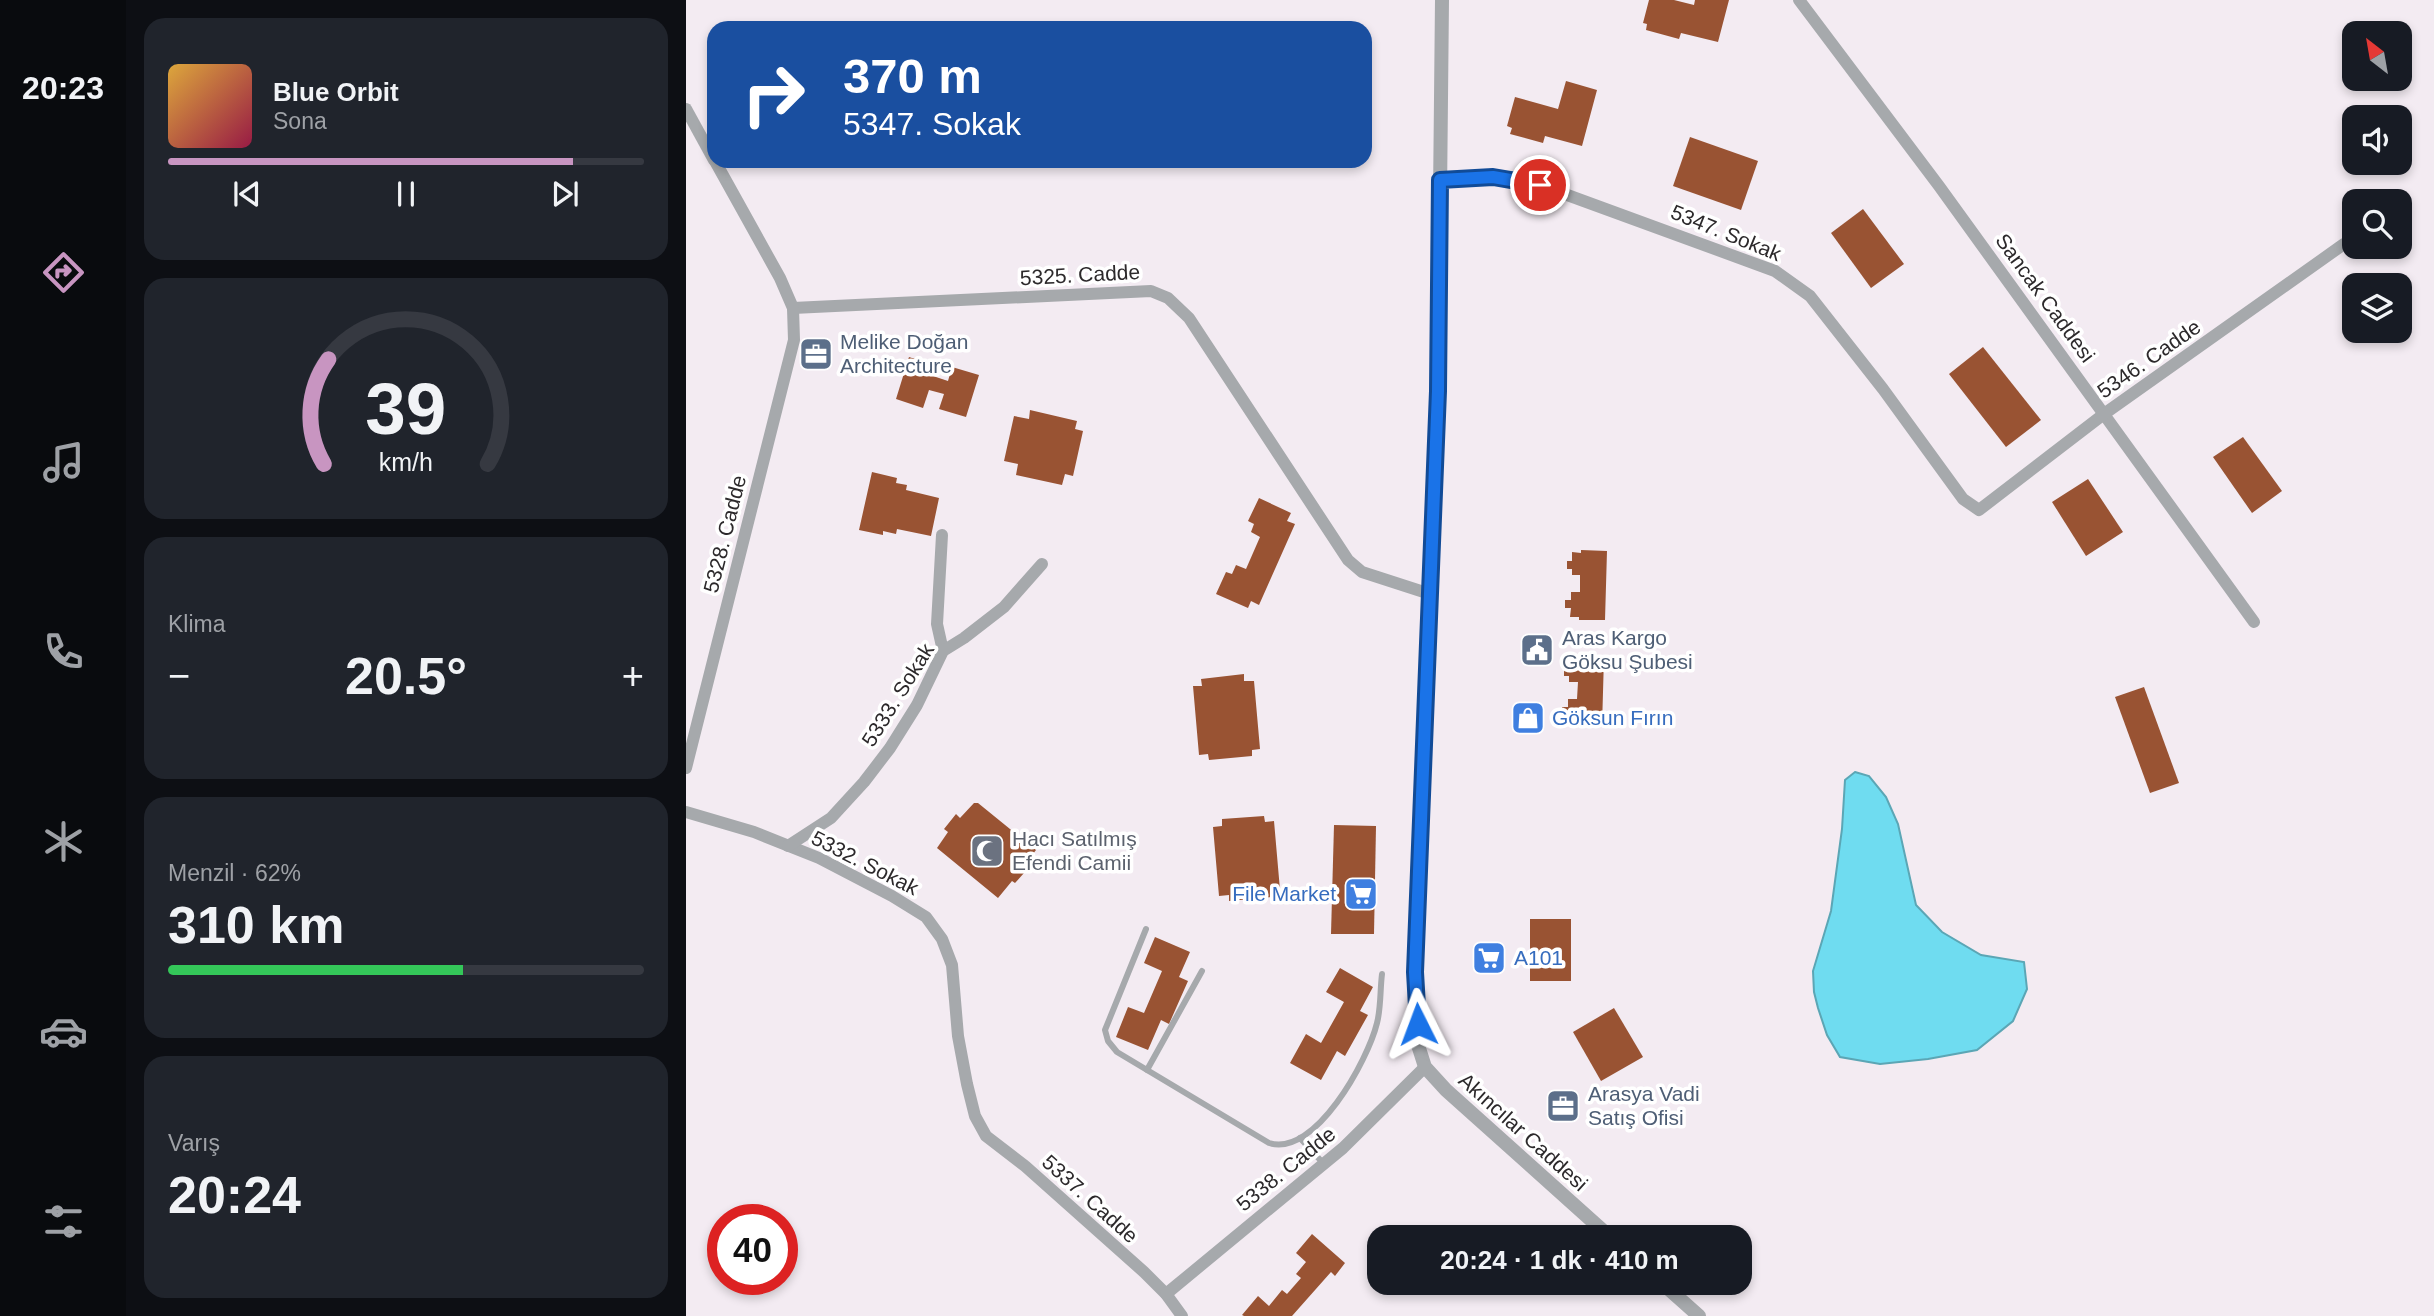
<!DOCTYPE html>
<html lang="tr">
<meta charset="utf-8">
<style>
:root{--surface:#171b24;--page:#20242c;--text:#f1f3f6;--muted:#9ea1a6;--line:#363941;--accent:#c895c1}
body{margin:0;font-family:Arial,sans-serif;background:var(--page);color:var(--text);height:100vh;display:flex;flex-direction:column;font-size:26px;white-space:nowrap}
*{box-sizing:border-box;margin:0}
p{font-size:23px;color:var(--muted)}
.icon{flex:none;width:38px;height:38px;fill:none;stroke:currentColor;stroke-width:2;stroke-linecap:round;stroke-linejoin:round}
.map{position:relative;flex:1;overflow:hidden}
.panel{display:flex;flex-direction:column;gap:18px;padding:18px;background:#0d0f14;width:560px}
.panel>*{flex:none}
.hud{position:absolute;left:21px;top:21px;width:665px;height:147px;border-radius:21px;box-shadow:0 4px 10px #0003;background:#1a4fa0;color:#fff;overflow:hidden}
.needle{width:46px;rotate:329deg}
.controls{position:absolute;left:1656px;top:21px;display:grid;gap:14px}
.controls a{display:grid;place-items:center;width:70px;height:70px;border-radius:14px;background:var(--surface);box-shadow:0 4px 10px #0003;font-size:35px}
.speed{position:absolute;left:21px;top:1204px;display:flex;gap:14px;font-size:35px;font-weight:700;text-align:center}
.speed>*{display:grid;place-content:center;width:91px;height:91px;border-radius:50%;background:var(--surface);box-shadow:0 4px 10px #0003;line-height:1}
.speed .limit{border:10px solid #d22;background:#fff;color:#111}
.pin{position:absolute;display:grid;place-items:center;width:60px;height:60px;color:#fff;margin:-30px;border:4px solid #fff;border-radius:50%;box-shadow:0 2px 7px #0007}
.me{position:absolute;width:77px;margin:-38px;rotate:357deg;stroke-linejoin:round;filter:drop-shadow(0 0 5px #0008)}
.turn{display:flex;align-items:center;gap:24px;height:147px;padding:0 21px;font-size:32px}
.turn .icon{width:91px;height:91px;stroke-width:2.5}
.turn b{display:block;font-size:49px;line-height:60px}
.big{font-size:52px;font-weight:800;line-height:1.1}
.panel .card{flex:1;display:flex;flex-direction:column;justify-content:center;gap:10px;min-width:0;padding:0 24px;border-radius:21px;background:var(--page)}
.panel .dial{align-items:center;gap:0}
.dial svg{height:182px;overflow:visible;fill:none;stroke:var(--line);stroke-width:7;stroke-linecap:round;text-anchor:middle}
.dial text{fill:var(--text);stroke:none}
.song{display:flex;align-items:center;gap:21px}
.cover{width:84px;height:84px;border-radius:10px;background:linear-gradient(135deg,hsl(40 70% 55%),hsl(340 70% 35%))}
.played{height:7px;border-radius:4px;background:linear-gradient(90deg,var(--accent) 85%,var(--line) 85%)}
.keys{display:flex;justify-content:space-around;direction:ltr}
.heat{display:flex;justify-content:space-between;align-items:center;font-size:38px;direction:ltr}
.charge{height:10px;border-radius:5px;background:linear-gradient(90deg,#34c759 62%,var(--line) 0)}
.trip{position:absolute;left:681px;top:1225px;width:385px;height:70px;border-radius:21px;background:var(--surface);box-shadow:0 4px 10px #0003;font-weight:800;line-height:70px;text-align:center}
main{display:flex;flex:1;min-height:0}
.tabs{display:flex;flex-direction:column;width:126px;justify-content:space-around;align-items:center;background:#090b0e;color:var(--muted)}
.tabs .icon{width:49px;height:49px}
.tabs .current{color:var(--accent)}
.tabs b{font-size:32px;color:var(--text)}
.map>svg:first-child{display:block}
.water{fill:#6fdcf0;stroke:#5ba6b5;stroke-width:2}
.building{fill:#995333}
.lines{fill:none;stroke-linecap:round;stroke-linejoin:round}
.service{stroke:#a6a9ac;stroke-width:6}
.minor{stroke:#a6a9ac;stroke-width:12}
.tertiary{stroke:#a6a9ac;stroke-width:14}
.route-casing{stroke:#114b97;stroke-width:18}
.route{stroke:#1a73e8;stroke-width:12}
.labels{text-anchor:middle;stroke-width:7;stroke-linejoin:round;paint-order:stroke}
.street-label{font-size:21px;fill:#2c292b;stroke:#fff}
.service-label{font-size:21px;fill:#4e5e75;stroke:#fff;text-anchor:start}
.shop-label{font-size:21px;fill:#366cbe;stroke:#fff;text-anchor:start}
.worship-label{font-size:21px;fill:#5b616d;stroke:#fff;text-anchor:start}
</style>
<main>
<nav class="tabs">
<b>20:23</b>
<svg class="icon current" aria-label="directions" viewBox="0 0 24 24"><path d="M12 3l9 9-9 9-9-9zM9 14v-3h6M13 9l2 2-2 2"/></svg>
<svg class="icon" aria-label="music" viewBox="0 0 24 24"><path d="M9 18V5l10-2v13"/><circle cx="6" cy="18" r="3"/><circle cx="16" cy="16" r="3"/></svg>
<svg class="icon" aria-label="phone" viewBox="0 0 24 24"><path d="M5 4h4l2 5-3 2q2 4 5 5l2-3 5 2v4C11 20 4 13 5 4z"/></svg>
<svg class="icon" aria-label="climate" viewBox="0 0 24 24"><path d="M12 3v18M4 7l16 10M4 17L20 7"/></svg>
<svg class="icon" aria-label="car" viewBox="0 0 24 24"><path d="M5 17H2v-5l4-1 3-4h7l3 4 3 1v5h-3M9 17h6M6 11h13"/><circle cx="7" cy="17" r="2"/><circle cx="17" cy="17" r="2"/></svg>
<svg class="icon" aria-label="filters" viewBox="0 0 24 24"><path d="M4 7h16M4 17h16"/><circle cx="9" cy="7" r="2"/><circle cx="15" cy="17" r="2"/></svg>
</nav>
<section class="panel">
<div class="card">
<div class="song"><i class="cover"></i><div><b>Blue Orbit</b><p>Sona</p></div></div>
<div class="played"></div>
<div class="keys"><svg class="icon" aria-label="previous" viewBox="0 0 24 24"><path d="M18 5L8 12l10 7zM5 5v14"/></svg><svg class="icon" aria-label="pause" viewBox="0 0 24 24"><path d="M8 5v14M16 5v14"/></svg><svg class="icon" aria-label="next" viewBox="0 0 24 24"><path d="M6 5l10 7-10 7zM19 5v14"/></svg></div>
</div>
<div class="card dial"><svg viewBox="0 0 100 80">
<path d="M14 69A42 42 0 1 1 86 69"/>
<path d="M14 69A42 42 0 0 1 16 23" stroke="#c895c1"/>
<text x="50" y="56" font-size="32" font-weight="700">39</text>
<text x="50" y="72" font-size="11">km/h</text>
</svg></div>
<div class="card"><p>Klima</p>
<div class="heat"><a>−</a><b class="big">20.5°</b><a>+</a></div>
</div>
<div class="card"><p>Menzil · 62%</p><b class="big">310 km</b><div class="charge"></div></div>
<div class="card"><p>Varış</p><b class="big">20:24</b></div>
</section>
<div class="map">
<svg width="1748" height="1316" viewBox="0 0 1748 1316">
<rect width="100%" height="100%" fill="#f3ebf2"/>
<path class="water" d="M1169 772 1183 776 1200 797 1212 824 1230 905 1256 932 1295 955 1338 962 1341 989 1327 1021 1291 1050 1242 1059 1194 1064 1154 1057 1141 1035 1132 1008 1128 992 1127 971 1145 911 1156 829 1159 780Z"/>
<g class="building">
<path d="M963 0H988L1008 5 1009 0H1043L1032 42 995 33 993 39 960 30 961 24 957 23Z"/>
<path d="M880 81 911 90 896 146 859 136 857 143 824 134 826 128 821 126 829 97 872 109Z"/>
<path d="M1004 137 1072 161 1055 210 987 186Z"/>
<path d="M1177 209 1218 264 1185 288 1145 233Z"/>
<path d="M1297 347 1355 420 1320 447 1263 374Z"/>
<path d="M223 357 250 366 247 376 262 381 266 367 293 375 280 417 253 409 258 394 243 390 237 408 210 399Z"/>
<path d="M344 410 391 421 389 429 397 431 387 476 379 474 376 485 330 475 332 464 318 461 328 416 343 419Z"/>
<path d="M1557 437 1596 491 1566 513 1527 457Z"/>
<path d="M186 472 211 478 210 483 221 485 220 490 253 498 245 536 211 529 210 534 197 531V535L173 530Z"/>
<path d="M1402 479 1437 532 1400 556 1366 502Z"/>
<path d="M573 498 605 513 601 521 609 524 573 605 565 601 562 608 530 594 540 572 546 574 550 565 560 569 574 537 565 532 568 524 562 521Z"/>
<path d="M895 550 921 551 919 620H893V617H884L885 608H879V600H885V592H894V575H886V569H881V561H886V552L895 553Z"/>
<path d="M892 657H918L916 727 890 726V724H881L882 715H876V707H882V699H891L892 682H883V676H878V668H883V659H892Z"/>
<path d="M558 674V681H568L574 749 566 750V756L523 760 522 754 513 755 507 686H516L515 679Z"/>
<path d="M1458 687 1493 783 1464 793 1429 697Z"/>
<path d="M288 803H292L350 850 335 870 338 873 329 883 326 881 312 898 251 848 262 832 258 829 270 814 274 818Z"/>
<path d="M578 816 579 822 588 821 594 890 586 891 587 897 543 901V895L533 896 527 827 536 826V819Z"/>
<path d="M648 825 690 826 688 934H645Z"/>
<rect x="844" y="919" width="41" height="62"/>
<path d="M469 937 504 952 493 977 502 981 483 1024 475 1020 462 1050 430 1037 442 1007 458 1013 476 971 458 963Z"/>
<path d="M654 968 687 987 674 1011 682 1015 659 1056 651 1051 635 1080 604 1063 620 1034 635 1043 658 1002 640 992Z"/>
<path d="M928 1008 957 1057 915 1081 887 1032Z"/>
<path d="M626 1234 659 1263 649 1276 645 1272 606 1316H558L556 1315 572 1296 583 1306 596 1290 601 1294 615 1278 610 1274 620 1262 610 1253Z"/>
</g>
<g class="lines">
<g class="service">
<path d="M460 929 419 1030 422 1041 431 1052 583 1143C629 1158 682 1060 691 1023 695 1008 694 990 696 974"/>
<path d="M461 1070 516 971"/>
<path d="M614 1138 637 1163"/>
</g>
<g class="minor">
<path d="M1113 0 1253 186 1568 622"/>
<path d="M0 109 28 160"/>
<path d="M754 180 807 177 854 185 1089 271 1124 296 1197 389 1277 499 1293 510 1418 414 1658 244"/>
<path d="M107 308 465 291 482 298 503 318 662 560 676 572 744 594"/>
<path d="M256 535 251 624 257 651"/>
<path d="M0 768 108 340 107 308 94 278 29 161"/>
<path d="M0 812 68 832 133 858 206 896 240 917 256 939 266 965 272 1036 281 1084 289 1116 300 1136 339 1166 458 1272 480 1294 496 1316"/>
<path d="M102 846 145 818 178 782 204 748 231 705 257 651 278 638 318 607 356 564"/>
<path d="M480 1294 657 1148 739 1067"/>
</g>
<g class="tertiary">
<path d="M756 0 752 392 729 972 732 1045 739 1067 760 1090 924 1237"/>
<path d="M976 1283 1013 1316"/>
</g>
</g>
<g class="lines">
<defs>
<path id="route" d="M732 1024 729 972 752 391 754 180 807 177 854 185"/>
</defs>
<use href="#route" class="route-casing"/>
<use href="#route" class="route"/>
</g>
<defs>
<symbol id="office-square" viewBox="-11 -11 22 22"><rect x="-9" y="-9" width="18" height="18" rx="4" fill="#5c6f8a" stroke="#fff"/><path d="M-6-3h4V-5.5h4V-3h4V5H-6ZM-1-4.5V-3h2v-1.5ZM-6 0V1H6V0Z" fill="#fff"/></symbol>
<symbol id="civic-square" viewBox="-11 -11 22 22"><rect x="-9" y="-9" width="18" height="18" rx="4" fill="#5c6f8a" stroke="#fff"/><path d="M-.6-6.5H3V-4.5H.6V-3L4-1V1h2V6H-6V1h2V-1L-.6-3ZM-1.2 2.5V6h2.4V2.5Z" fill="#fff"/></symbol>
<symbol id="shop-square" viewBox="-11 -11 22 22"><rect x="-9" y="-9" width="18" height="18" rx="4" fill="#3f7fe0" stroke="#fff"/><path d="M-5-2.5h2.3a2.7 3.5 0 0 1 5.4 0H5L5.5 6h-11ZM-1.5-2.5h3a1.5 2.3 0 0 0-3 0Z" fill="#fff"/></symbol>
<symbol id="mosque-square" viewBox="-11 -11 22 22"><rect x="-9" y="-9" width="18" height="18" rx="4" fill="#6b7280" stroke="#fff"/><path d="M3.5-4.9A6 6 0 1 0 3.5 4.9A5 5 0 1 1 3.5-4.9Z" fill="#fff"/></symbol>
<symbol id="supermarket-square" viewBox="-11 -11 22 22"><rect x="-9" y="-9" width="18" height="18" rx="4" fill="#3f7fe0" stroke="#fff"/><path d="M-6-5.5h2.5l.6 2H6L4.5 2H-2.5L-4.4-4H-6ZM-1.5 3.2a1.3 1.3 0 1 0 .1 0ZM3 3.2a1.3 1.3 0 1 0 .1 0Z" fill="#fff"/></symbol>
</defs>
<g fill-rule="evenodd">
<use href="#office-square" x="111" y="335" width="38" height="38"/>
<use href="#civic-square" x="832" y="631" width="38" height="38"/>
<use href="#shop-square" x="823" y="699" width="38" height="38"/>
<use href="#mosque-square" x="282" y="832" width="38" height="38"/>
<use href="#supermarket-square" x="656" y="875" width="38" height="38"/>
<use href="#supermarket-square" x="784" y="939" width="38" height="38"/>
<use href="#office-square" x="858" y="1087" width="38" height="38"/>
</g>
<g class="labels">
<g class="street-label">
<text transform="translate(1040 233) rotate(22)" y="7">5347. Sokak</text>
<text transform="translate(394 275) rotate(-3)" y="7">5325. Cadde</text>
<text transform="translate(1359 298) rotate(54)" y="7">Sancak Caddesi</text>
<text transform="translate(1463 359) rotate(-35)" y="7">5346. Cadde</text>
<text transform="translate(39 534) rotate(-76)" y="7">5328. Cadde</text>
<text transform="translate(212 695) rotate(-58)" y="7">5333. Sokak</text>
<text transform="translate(179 863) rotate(27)" y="7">5332. Sokak</text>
<text transform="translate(837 1132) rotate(42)" y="7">Akıncılar Caddesi</text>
<text transform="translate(600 1169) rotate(-39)" y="7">5338. Cadde</text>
<text transform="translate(404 1199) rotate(42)" y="7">5337. Cadde</text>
</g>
<g class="service-label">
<text x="154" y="349">Melike Doğan<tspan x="154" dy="24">Architecture</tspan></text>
<text x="876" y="645">Aras Kargo<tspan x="876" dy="24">Göksu Şubesi</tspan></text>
<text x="902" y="1101">Arasya Vadi<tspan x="902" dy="24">Satış Ofisi</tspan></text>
</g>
<g class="shop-label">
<text x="866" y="725">Göksun Fırın</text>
<text x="650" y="901" text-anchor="end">File Market</text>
<text x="828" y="965">A101</text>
</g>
<g class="worship-label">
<text x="326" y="846">Hacı Satılmış<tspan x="326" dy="24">Efendi Camii</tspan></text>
</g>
</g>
</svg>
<div class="controls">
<a><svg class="needle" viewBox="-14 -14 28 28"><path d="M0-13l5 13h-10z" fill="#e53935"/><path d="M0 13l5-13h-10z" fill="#9ea1a6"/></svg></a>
<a><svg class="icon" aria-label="sound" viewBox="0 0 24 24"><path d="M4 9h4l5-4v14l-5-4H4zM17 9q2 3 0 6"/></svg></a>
<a><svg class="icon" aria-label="search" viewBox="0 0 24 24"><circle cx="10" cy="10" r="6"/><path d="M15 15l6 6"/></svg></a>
<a><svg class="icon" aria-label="layers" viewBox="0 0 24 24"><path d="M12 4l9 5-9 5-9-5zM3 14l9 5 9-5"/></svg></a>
</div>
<div class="speed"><div class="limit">40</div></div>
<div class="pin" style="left:854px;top:185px;background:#d93025"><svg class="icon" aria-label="arrive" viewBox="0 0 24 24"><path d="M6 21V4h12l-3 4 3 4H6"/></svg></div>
<svg class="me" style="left:732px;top:1024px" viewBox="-20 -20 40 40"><path d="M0-17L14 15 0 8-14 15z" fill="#1a73e8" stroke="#fff" stroke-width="4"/></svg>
<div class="trip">20:24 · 1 dk · 410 m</div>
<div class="hud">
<div class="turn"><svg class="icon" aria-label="right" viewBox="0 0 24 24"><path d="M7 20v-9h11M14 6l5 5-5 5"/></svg><div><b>370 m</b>5347. Sokak</div></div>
</div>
</div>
</main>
